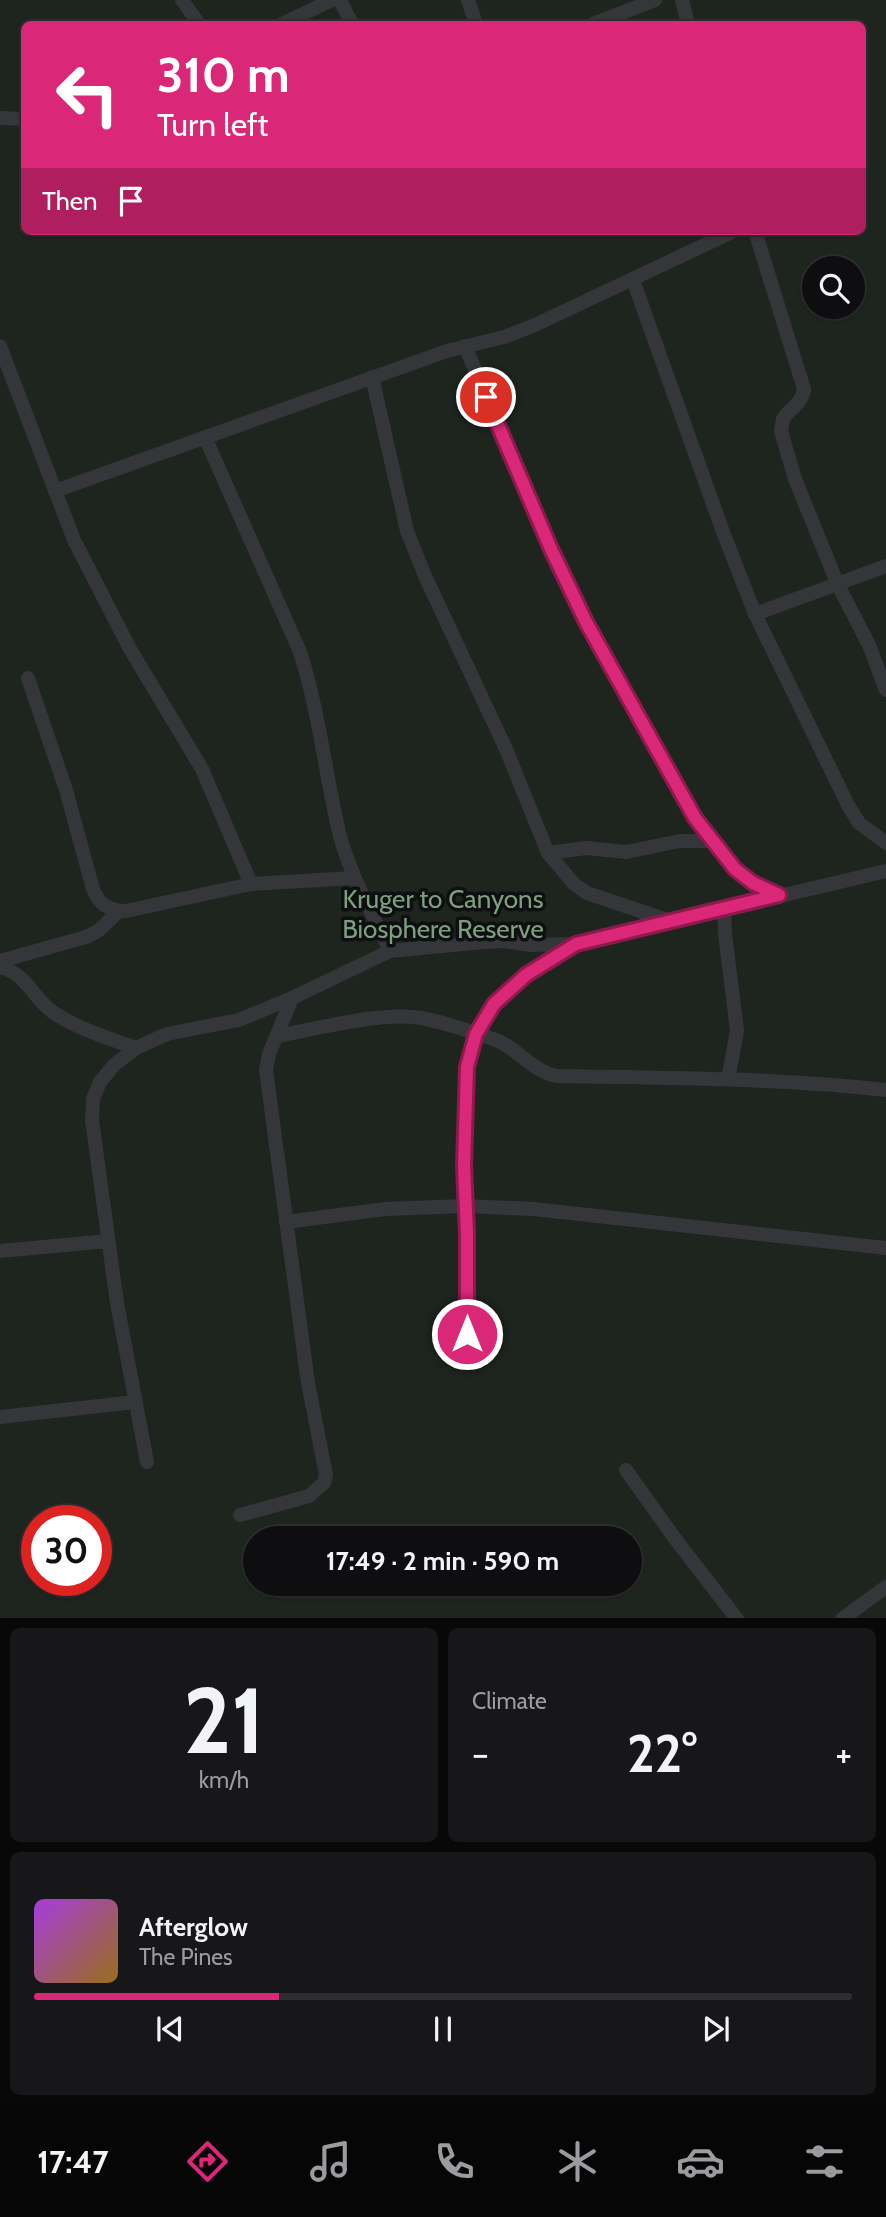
<!DOCTYPE html>
<meta charset="utf-8">
<style>
:root{--surface:#0e0e10;--page:#171719;--text:#f1f3f6;--muted:#9b9c9f;--line:#2e2e30;--accent:#db2777}
body{margin:0;font-family:Cabin,sans-serif;background:var(--page);color:var(--text);height:100vh;display:flex;flex-direction:column;font-size:26px;white-space:nowrap}
*{box-sizing:border-box;margin:0}
p{font-size:23px;color:var(--muted)}
.icon{flex:none;width:38px;height:38px;fill:none;stroke:currentColor;stroke-width:2;stroke-linecap:round;stroke-linejoin:round}
.map{position:relative;height:1618px;overflow:hidden}
.drawer{display:flex;flex-direction:column;gap:10px;padding:10px;background:#080809;flex:1}
.drawer>*{flex:none}
.hud{position:absolute;left:21px;top:21px;width:845px;height:214px;border-radius:10px;box-shadow:0 2px 5px #0004,0 0 0 2px var(--line);background:#db2777;color:#fff;overflow:hidden}
.tools{position:absolute;left:802px;top:256px;display:grid;gap:14px}
.tools a{display:grid;place-items:center;width:63px;height:63px;border-radius:50%;background:var(--surface);box-shadow:0 2px 5px #0004,0 0 0 2px var(--line);font-size:35px}
.speed{position:absolute;left:21px;top:1505px;display:flex;gap:14px;font-size:35px;font-weight:700;text-align:center}
.speed>*{display:grid;place-content:center;width:91px;height:91px;border-radius:50%;background:var(--surface);box-shadow:0 2px 5px #0004,0 0 0 2px var(--line);line-height:1}
.speed .limit{border:10px solid #d22;background:#fff;color:#111}
.pin{position:absolute;display:grid;place-items:center;width:60px;height:60px;color:#fff;margin:-30px;border:4px solid #fff;border-radius:50%;box-shadow:0 2px 7px #0007}
.me{position:absolute;width:77px;margin:-38px;rotate:0deg;stroke-linejoin:round;filter:drop-shadow(0 0 5px #0008)}
.turn{display:flex;align-items:center;gap:24px;height:147px;padding:0 21px;font-size:32px}
.turn .icon{width:91px;height:91px;stroke-width:2.5}
.turn b{display:block;font-size:49px;line-height:60px}
.then{display:flex;align-items:center;height:66px;padding:0 21px;background:#0003;gap:14px;font-size:26px}
.big{font-size:52px;font-weight:700;line-height:1.1}
.drawer .card{flex:1;display:flex;flex-direction:column;justify-content:center;gap:10px;min-width:0;padding:0 24px;border-radius:10px;background:var(--page)}
.drawer .dial{align-items:center;gap:0}
.dial b{font-size:91px;line-height:1}
.song{display:flex;align-items:center;gap:21px}
.cover{width:84px;height:84px;border-radius:10px;background:linear-gradient(135deg,hsl(280 70% 55%),hsl(40 70% 35%))}
.played{height:7px;border-radius:4px;background:linear-gradient(90deg,var(--accent) 30%,var(--line) 30%)}
.keys{display:flex;justify-content:space-around;direction:ltr}
.heat{display:flex;justify-content:space-between;align-items:center;font-size:38px;direction:ltr}
.drawer .tiles{flex:1;display:grid;gap:10px;grid-template-columns:1fr 1fr}
.card:last-child{grid-column:span 2}
.trip{position:absolute;left:243px;top:1526px;width:399px;height:70px;border-radius:35px;background:var(--surface);box-shadow:0 2px 5px #0004,0 0 0 2px var(--line);font-weight:700;line-height:70px;text-align:center}
.menu{display:flex;height:112px;justify-content:space-around;align-items:center;background:#060606;color:var(--muted)}
.menu .icon{width:49px;height:49px}
.menu .on{color:var(--accent)}
.menu b{font-size:32px;color:var(--text)}
.map>svg:first-child{display:block}
.green{fill:#1e251f;fill-rule:evenodd}
.lines{fill:none;stroke-linecap:round;stroke-linejoin:round}
.street{stroke:#35363a;stroke-width:14}
.route-casing{stroke:#8e194d;stroke-width:18}
.route{stroke:#db2777;stroke-width:12}
.labels{text-anchor:middle;stroke-width:7;stroke-linejoin:round;paint-order:stroke}
.park-label{font-size:26px;fill:#7e9f7f;stroke:#0e0f10}
</style>
<div class="map">
<svg width="886" height="1619" viewBox="0 0 886 1619">
<rect width="100%" height="100%" fill="#131315"/>
<path class="green" d="M0 0H886V1618L0 1619ZM24 24H863V231H24ZM814 268H852V306H814ZM37 1521H96V1580H37ZM256 1538H630V1584H256Z"/>
<g class="lines">
<g class="street">
<path d="M182 0 199 24"/>
<path d="M340 0 352 24"/>
<path d="M468 0 476 24"/>
<path d="M682 0 688 24"/>
<path d="M282 24 332 0"/>
<path d="M593 24 655 0"/>
<path d="M0 118 24 119"/>
<path d="M755 231 804 389C802 404 791 407 783 419L781 431 795 479 838 585 869 645 886 690"/>
<path d="M633 280 723 532 755 614 848 805 859 823 886 843"/>
<path d="M0 346 74 540 130 649 202 769 251 884"/>
<path d="M465 346 551 549 587 622 695 818 735 869 753 883 779 895"/>
<path d="M372 377 407 531 425 576 506 749 548 853 574 884 587 893 670 921"/>
<path d="M205 437 300 652C319 711 325 772 339 832 349 873 372 913 390 951"/>
<path d="M55 491 447 351 504 337 535 325 734 231"/>
<path d="M755 614 886 566"/>
<path d="M28 678 66 790 93 889C99 905 110 911 126 911L251 884 355 878"/>
<path d="M548 853 586 848 626 852 680 841H711"/>
<path d="M724 908 725 934 737 1031 728 1079"/>
<path d="M0 961 86 937 98 931 119 911"/>
<path d="M0 967C29 975 32 998 54 1013 79 1029 108 1038 136 1048"/>
<path d="M277 1036C317 1029 381 1011 421 1018 444 1022 470 1031 493 1039 518 1047 530 1071 557 1076 667 1078 777 1078 886 1090"/>
<path d="M286 1222 385 1209 465 1206 534 1209 886 1248"/>
<path d="M0 1251 108 1241"/>
<path d="M467 1359V1233L464 1165 467 1067 471 1047 482 1021 494 1004 509 989 526 975 576 944"/>
<path d="M0 1417 135 1402"/>
<path d="M147 1462 117 1303 92 1120 93 1099 100 1082 114 1065 136 1048 167 1034 239 1020 292 998 390 951 484 942 503 941 531 945 577 944 886 871"/>
<path d="M626 1470 673 1536 737 1619"/>
<path d="M240 1515 309 1496 324 1483 326 1475 308 1383 266 1070 269 1054 292 998"/>
<path d="M842 1619 886 1587"/>
</g>
</g>
<g class="lines">
<defs>
<path id="route" d="M467 1334V1233L464 1166 467 1067 476 1034 494 1004 526 975 576 944 779 895 753 883 735 869 695 818 586 622 551 549 486 397"/>
</defs>
<use href="#route" class="route-casing"/>
<use href="#route" class="route"/>
</g>
<g class="labels">
<g class="park-label">
<text x="443" y="908">Kruger to Canyons<tspan x="443" dy="30">Biosphere Reserve</tspan></text>
</g>
</g>
</svg>
<div class="tools">
<a><svg class="icon" aria-label="search" viewBox="0 0 24 24"><circle cx="10" cy="10" r="6"/><path d="M15 15l6 6"/></svg></a>
</div>
<div class="speed"><div class="limit">30</div></div>
<div class="pin" style="left:486px;top:397px;background:#d93025"><svg class="icon" aria-label="arrive" viewBox="0 0 24 24"><path d="M6 21V4h12l-3 4 3 4H6"/></svg></div>
<svg class="me" style="left:467px;top:1334px" viewBox="-20 -20 40 40"><circle r="17" fill="#db2777" stroke="#fff" stroke-width="3"/><path d="M0-11L8 9 0 5-8 9z" fill="#fff"/></svg>
<div class="trip">17:49 · 2 min · 590 m</div>
<div class="hud">
<div class="turn"><svg class="icon" aria-label="left" viewBox="0 0 24 24"><path d="M17 20v-9H6M10 6l-5 5 5 5"/></svg><div><b>310 m</b>Turn left</div></div>
<div class="then">Then<svg class="icon" aria-label="arrive" viewBox="0 0 24 24"><path d="M6 21V4h12l-3 4 3 4H6"/></svg></div>
</div>
</div>
<section class="drawer">
<div class="tiles">
<div class="card dial"><b>21</b><p>km/h</p></div>
<div class="card"><p>Climate</p>
<div class="heat"><a>−</a><b class="big">22°</b><a>+</a></div>
</div>
<div class="card">
<div class="song"><i class="cover"></i><div><b>Afterglow</b><p>The Pines</p></div></div>
<div class="played"></div>
<div class="keys"><svg class="icon" aria-label="previous" viewBox="0 0 24 24"><path d="M18 5L8 12l10 7zM5 5v14"/></svg><svg class="icon" aria-label="pause" viewBox="0 0 24 24"><path d="M8 5v14M16 5v14"/></svg><svg class="icon" aria-label="next" viewBox="0 0 24 24"><path d="M6 5l10 7-10 7zM19 5v14"/></svg></div>
</div>
</div>
</section>
<nav class="menu">
<b>17:47</b>
<svg class="icon on" aria-label="directions" viewBox="0 0 24 24"><path d="M12 3l9 9-9 9-9-9zM9 14v-3h6M13 9l2 2-2 2"/></svg>
<svg class="icon" aria-label="music" viewBox="0 0 24 24"><path d="M9 18V5l10-2v13"/><circle cx="6" cy="18" r="3"/><circle cx="16" cy="16" r="3"/></svg>
<svg class="icon" aria-label="phone" viewBox="0 0 24 24"><path d="M5 4h4l2 5-3 2q2 4 5 5l2-3 5 2v4C11 20 4 13 5 4z"/></svg>
<svg class="icon" aria-label="climate" viewBox="0 0 24 24"><path d="M12 3v18M4 7l16 10M4 17L20 7"/></svg>
<svg class="icon" aria-label="car" viewBox="0 0 24 24"><path d="M5 17H2v-5l4-1 3-4h7l3 4 3 1v5h-3M9 17h6M6 11h13"/><circle cx="7" cy="17" r="2"/><circle cx="17" cy="17" r="2"/></svg>
<svg class="icon" aria-label="filters" viewBox="0 0 24 24"><path d="M4 7h16M4 17h16"/><circle cx="9" cy="7" r="2"/><circle cx="15" cy="17" r="2"/></svg>
</nav>
